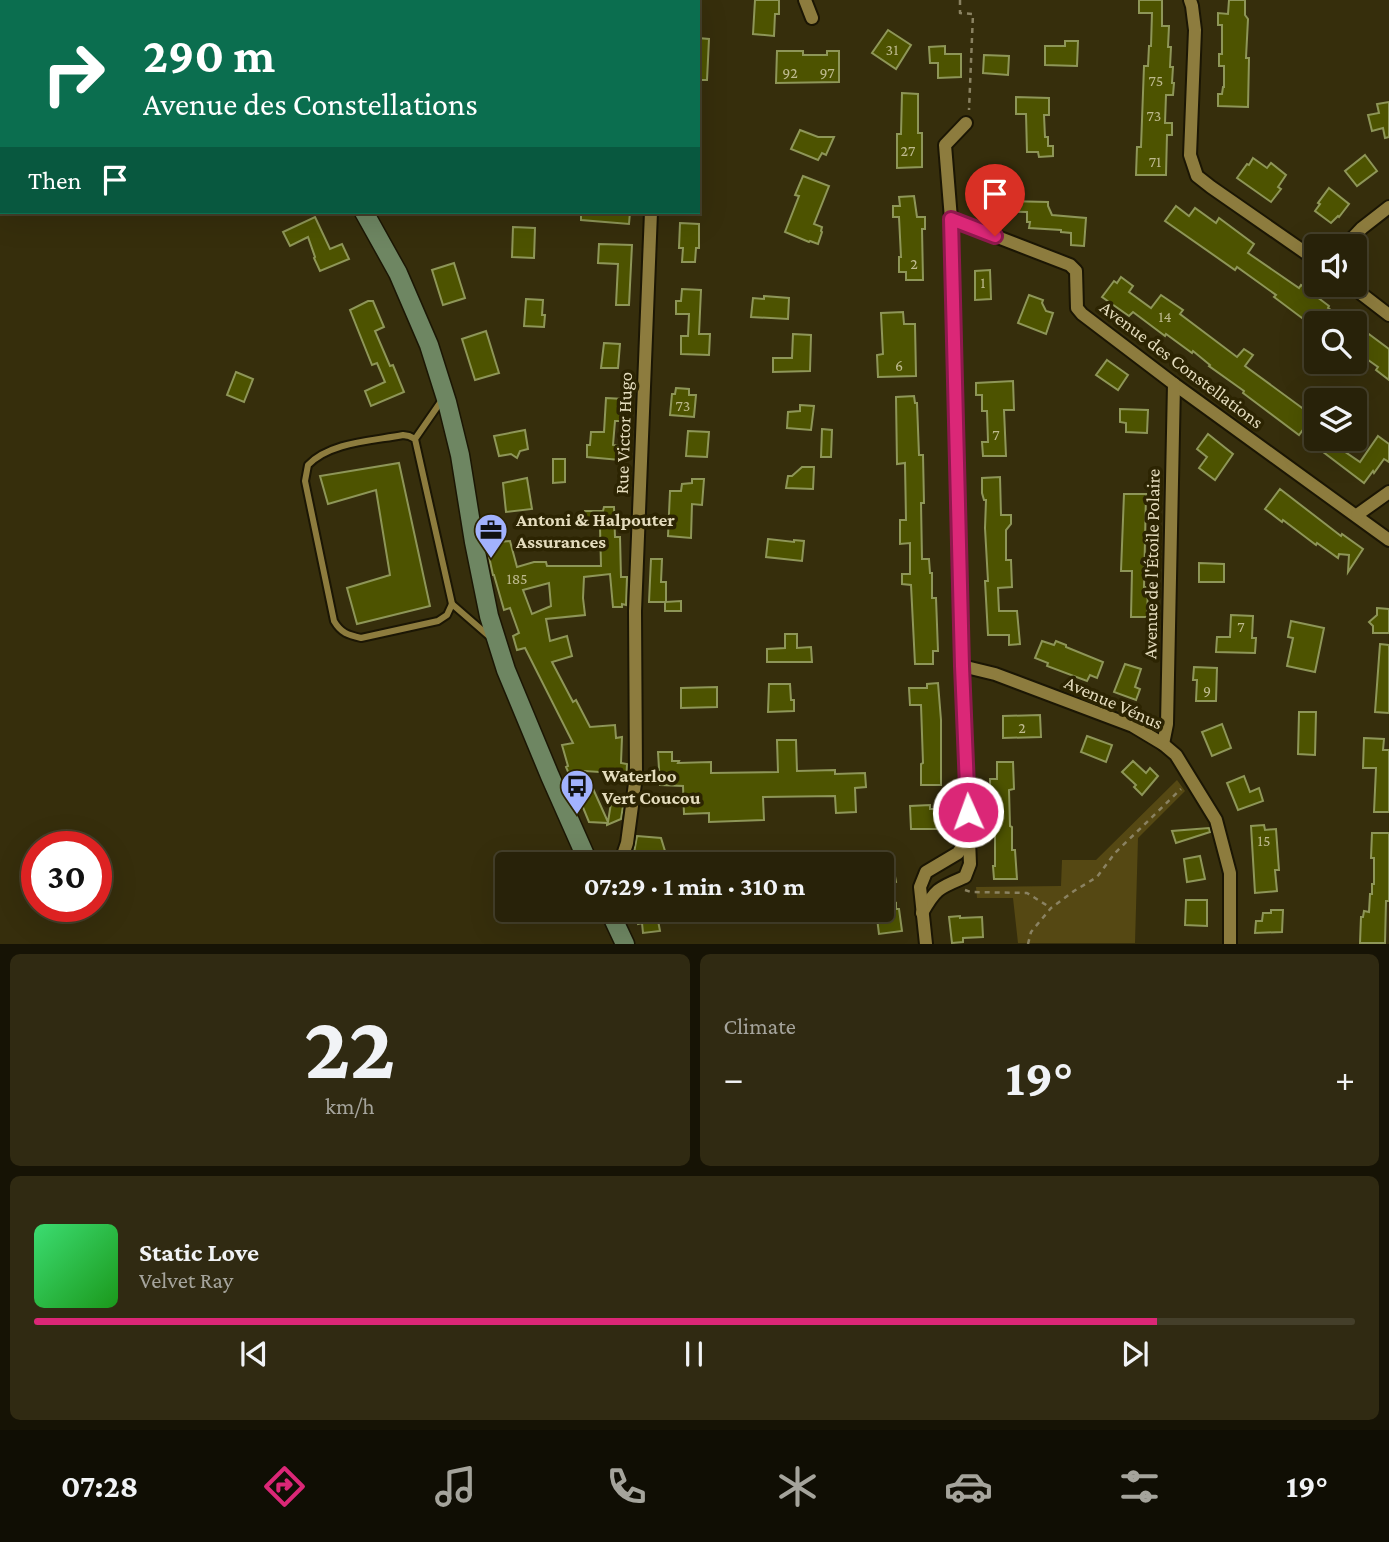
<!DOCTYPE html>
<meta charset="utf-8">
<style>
:root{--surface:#282209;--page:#302a12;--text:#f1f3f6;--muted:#a5a49c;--line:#443f2a;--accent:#db2777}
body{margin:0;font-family:"Crimson Pro",serif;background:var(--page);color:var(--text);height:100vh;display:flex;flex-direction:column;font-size:26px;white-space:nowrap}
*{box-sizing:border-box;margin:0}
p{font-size:23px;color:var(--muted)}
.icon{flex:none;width:38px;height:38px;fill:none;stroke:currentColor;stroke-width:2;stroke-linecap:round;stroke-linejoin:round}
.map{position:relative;height:944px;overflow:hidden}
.panel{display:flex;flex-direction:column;gap:10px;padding:10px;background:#161305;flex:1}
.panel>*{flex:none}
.banner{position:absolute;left:0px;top:0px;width:700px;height:214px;box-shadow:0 7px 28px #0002,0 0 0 2px var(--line);background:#0b6e4f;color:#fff;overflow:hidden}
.controls{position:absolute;left:1304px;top:234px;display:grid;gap:14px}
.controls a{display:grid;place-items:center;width:63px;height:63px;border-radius:7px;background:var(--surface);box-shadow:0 7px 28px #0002,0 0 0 2px var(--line);font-size:35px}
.speed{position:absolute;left:21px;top:831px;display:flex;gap:14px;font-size:35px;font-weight:700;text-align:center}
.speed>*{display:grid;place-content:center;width:91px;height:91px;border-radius:50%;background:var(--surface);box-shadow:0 7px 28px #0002,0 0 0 2px var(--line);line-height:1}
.speed .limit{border:10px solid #d22;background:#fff;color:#111}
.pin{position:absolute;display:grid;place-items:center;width:60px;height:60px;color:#fff;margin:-72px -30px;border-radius:50% 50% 50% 0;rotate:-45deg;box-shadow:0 0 7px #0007}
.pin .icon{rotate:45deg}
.me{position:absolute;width:77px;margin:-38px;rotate:358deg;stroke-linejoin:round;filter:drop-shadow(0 0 5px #0008)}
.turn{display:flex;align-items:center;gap:24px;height:147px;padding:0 28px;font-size:32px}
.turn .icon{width:91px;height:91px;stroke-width:2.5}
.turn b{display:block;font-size:49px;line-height:60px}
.then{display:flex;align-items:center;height:66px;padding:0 28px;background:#0003;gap:14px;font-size:26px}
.big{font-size:52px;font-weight:700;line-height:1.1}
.panel .widget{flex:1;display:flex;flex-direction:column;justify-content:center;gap:10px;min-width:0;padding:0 24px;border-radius:10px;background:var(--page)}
.panel .dial{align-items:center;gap:0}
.dial b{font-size:91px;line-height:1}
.song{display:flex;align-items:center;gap:21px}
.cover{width:84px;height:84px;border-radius:10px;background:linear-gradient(135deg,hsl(140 70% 55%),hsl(120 70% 35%))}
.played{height:7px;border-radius:4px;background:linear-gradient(90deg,var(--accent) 85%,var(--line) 85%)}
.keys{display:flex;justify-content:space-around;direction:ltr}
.heat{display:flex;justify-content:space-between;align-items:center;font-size:38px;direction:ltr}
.panel .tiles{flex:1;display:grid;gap:10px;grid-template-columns:1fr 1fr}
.widget:last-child{grid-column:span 2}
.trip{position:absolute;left:495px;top:852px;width:399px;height:70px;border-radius:7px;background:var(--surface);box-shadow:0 7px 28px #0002,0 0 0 2px var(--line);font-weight:700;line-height:70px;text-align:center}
.menu{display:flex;height:112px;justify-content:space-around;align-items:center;background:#100e04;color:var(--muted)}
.menu .icon{width:49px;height:49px}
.menu .selected{color:var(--accent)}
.menu b{font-size:32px;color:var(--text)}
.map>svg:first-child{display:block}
.green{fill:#554813}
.building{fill:#4d5300;stroke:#8e9658;stroke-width:2;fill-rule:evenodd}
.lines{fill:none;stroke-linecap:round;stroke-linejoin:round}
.service-casing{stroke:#1b1604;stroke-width:10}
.minor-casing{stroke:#1b1604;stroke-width:16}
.secondary-casing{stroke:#1b1604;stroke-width:21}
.path{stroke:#8a8262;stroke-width:2.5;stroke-dasharray:5 5;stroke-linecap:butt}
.service{stroke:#8d7c3e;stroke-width:6}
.minor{stroke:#8d7c3e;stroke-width:12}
.secondary{stroke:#6e8662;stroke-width:18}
.route-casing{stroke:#8e194d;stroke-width:18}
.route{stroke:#db2777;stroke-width:12}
.labels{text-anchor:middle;stroke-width:7;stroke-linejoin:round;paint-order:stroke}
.number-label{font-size:16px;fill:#beba8e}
.street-label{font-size:19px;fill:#e4dcbd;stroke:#2c2402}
.poi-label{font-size:19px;font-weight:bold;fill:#e4dcbd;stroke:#2c2402;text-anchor:start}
</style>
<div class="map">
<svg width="1389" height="944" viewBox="0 0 1389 944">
<rect width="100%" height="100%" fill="#362e0c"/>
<g class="green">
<rect x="304" y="0" width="331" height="2"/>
<path d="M1177 780 1185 791 1138 838 1135 943H1018L1013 898H977L976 887 1061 886 1062 860H1096Z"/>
</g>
<g class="building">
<path d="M755 0H779V14H775L774 36 753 34Z"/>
<path d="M1139 0H1162V26H1169L1168 47H1171L1170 67H1173L1172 83H1174L1173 95H1166L1165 123H1172V135H1167L1166 175H1136L1137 147H1141L1144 66H1148L1149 46H1151L1152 13H1139Z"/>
<path d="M1229 0H1245V15L1248 19 1246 58H1249L1248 107 1218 106V94H1222L1223 87H1224V66H1219V54H1222V25H1218V13L1228 14Z"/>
<path d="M888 30 911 45 896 69 872 53Z"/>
<path d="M698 38 709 39 707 80H698Z"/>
<path d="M1065 41H1078L1077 66 1045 65V46H1065Z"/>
<path d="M945 46V54H961V77L938 78V63H930L929 47Z"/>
<path d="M777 51H803V55H827V51H839V82L776 83Z"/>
<path d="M984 55 1009 56 1008 75 983 73Z"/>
<path d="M902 93 918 94V133H922V167L897 168V134H901Z"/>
<path d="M1016 97 1049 98V115H1044L1045 137H1048V146H1053V156L1039 157 1038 152H1027L1026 114H1016Z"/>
<path d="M1389 102V137L1385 138 1383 128 1372 131 1368 115 1379 113 1377 104Z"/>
<path d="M800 130 818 137H834L826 155 822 153 818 160 791 149Z"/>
<path d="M1365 155 1377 171 1357 186 1345 171Z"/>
<path d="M1253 158 1267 168 1271 163 1286 175 1278 187 1281 189 1271 202 1237 178 1247 164 1249 165Z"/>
<path d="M803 176 829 186 814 224 822 227 821 231 822 232 818 244 810 241 809 242 785 232 799 196 795 195Z"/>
<path d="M1329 188 1349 204 1339 217 1338 216 1331 223 1315 211 1320 204 1318 203Z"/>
<path d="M985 190 1012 191 1011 201 1048 202V206L1052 215 1086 218 1084 246 1071 245V233L1061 232V230L1029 228 1030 222H1027V212L986 211 983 201Z"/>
<path d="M914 196 917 217H925V229H922L923 280H906V272H899V257H901L899 217H893V206H900L899 197Z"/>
<path d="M1176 206 1189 216 1195 208 1216 223 1219 218 1254 244 1248 253 1299 288 1301 285 1329 306 1328 308 1353 324H1316V334L1304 325 1306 321 1274 297 1276 295 1237 267 1235 270 1165 221Z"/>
<path d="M581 212H630L629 224 581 220Z"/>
<path d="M315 217 330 249 342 244 349 259 320 271 314 258 315 257 308 237 290 246 283 232Z"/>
<path d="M680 223 699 224V248H696L695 262H682L683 248H679Z"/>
<path d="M513 227 535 228 534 258 512 257Z"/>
<path d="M599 244 632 245 629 305H616L618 264 598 263Z"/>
<path d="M454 263 465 298 443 305 432 270Z"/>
<path d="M990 270 991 299 975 300V271Z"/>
<path d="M1121 277 1133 286 1129 292 1151 308 1161 295 1183 310 1180 314 1237 357 1244 349 1253 355 1245 366 1313 416 1299 435 1243 393 1244 391 1209 366 1210 365 1193 351 1192 353 1166 334 1165 336 1133 312 1129 316 1102 297 1114 281 1117 283Z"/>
<path d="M682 289 701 290 699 334H710L709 355 681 354V336H688L689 314H676V301H681Z"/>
<path d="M1029 295 1043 300 1042 303 1046 311 1053 313 1046 334 1018 323Z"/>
<path d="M764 296 789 298 788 319 751 317 753 298 764 299Z"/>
<path d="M526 299 543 300 542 315H545L544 327 524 326Z"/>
<path d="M368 301H373L384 327 375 331 390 366 393 365 404 392 371 406 365 391 385 382 377 363 372 365 350 310Z"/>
<path d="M903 312 904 324H915L916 376 878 377 877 355 883 354 881 313Z"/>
<path d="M1354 323 1389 349V380L1376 370 1378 367 1354 350Z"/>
<path d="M486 331 499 373 475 380 462 339Z"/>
<path d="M793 334 811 335 810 371 773 372V358H792Z"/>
<path d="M604 343 620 344 618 368H601Z"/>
<path d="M1107 360 1128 375 1118 390 1096 375Z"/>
<path d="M236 372 253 379 244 402 227 395Z"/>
<path d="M1013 381 1014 410H1004L1006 456H983L982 442H988L987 411H982V395H976V383Z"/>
<path d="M676 388 689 389V395H696L694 417 670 415 672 394H675Z"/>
<path d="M914 396 915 403H917L919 455H923L924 503H921L922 559H929L930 573H932V598H936L938 651H933V664H915L911 585 902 584V574H910V543L900 544V520H906L905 463 897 464 896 397Z"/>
<path d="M606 398 624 399 622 421H615L613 445 621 446 620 460 587 457V445H590L591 432H604Z"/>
<path d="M800 405 814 406 811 430 787 428 788 412 800 411Z"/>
<path d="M1120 409 1148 410 1147 433 1126 432V423L1120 422Z"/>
<path d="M822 429 832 430 831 457H821Z"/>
<path d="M525 430 528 449 520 451 517 458 511 454 499 456 494 436Z"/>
<path d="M688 431 709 432 707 457 686 456Z"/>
<path d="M1208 434 1233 454 1215 480 1199 468 1207 457 1197 449Z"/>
<path d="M1378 436 1389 444V462L1384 459 1374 473 1373 471 1364 483 1306 439H1344L1338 447 1360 462Z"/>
<path d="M553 459H565V482L553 483Z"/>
<path d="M399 463 430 606 357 624 347 588 390 575 376 490 328 504 320 476Z"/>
<path d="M802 467H814L813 489 786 488 788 476H792Z"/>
<path d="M1000 477 1001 515H1011V524L1006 530V560H1011L1012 587 998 588 999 611H1017L1020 644 1009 645V635H988L985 581H988L985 528 986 500H984L982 493V478Z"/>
<path d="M527 478 532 509 506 512 503 483Z"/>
<path d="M692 479H704L702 505 692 504 691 538 668 536 670 491H681L682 484 692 483Z"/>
<path d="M1280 489 1341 536 1342 534 1363 549 1348 572 1349 555 1339 554 1338 558 1317 543 1316 545 1283 520 1282 522 1265 509Z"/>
<path d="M1124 494H1146L1144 587H1148L1147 617H1131L1132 571H1121Z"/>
<path d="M604 507H614L615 537H620L621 577H627L626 605 622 604V607H613L610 574 584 577 583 598 585 615 546 619 550 641 567 636 572 656 552 662 573 702 576 700 590 727 615 725 616 738 622 737 621 763 627 764 626 783 614 781 615 773 585 771 608 822 611 803 623 806 621 819 607 825V823L589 822 575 788 566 767 568 766 562 745 573 743 525 648 517 650 513 636 519 633 510 608 504 610 494 575H493L486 543 510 541 517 567 534 562H546L547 566H601L600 527H585V511H603ZM549 583 551 606 532 614 523 590Z"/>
<path d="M768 539 794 542V540L804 541 802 561 766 557Z"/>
<path d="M651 559H662L661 582H666V602L681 601V611H665V602H649Z"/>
<path d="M1199 563 1224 564V582H1199Z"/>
<path d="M1377 608 1389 609V633H1373V626L1369 622 1377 615Z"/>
<path d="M1231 615 1253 616 1252 638H1256L1255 653 1216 652 1217 637H1230Z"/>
<path d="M1291 621 1324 628 1315 672 1287 666 1293 638 1288 637Z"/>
<path d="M785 634H797V648L811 647 812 662H767V649L785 648Z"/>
<path d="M1042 641 1054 645 1056 641 1066 645V647L1103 662 1097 678 1090 675 1087 681 1047 666 1048 663 1035 658Z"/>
<path d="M1380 644 1389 645V713L1375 712Z"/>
<path d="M1125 664 1141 669 1135 687 1140 689 1136 700 1114 692Z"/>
<path d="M1194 667 1217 668 1216 701H1196L1197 680H1193Z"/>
<path d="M938 683 941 720V785H921V764L923 763 921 705H910L909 688H927V684Z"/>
<path d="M769 684H790L791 700H794V711L768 712Z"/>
<path d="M717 687V707L681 708V688Z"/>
<path d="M1299 712H1316L1315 755 1298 754Z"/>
<path d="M1040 715 1041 737 1003 738V716Z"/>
<path d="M1222 724 1231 748 1212 756 1202 732Z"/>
<path d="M1087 736 1112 745 1106 762 1081 752Z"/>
<path d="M1364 738 1384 739 1383 750H1389V812H1374L1376 768H1363Z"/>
<path d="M777 740H796L797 771 835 770V774L865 773 866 787 855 788 856 812 836 813 835 796 763 797 764 820 709 822V813L684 814 683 786 660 785 658 752H672V761H679L678 763 711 762V773L778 772Z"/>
<path d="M1133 761 1146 773 1150 768 1158 776 1142 795 1134 787 1136 785 1122 772Z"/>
<path d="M997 762H1013L1014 789 1009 790 1010 826 1012 827V850H1015L1017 879H994L993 866H995V835H993V828H991L990 779H997Z"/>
<path d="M1244 776 1250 792 1259 788 1263 801 1238 810 1227 783Z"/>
<path d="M930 805V809H937L938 829H911L910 806Z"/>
<path d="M1264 825 1265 830 1276 829 1279 870H1275L1277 891 1255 893 1251 826Z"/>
<path d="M1209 828 1210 832 1176 843 1172 831Z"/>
<path d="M1372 833H1389V901H1386L1385 943H1360L1361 917H1363L1364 911 1369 912 1370 894H1372V884H1374V858H1371Z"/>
<path d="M637 836 661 838 669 864H632Z"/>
<path d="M1200 856 1205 879 1187 882 1184 859Z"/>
<path d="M892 859 896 882 882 884V860Z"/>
<path d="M1186 900H1207V926L1185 925Z"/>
<path d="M896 903V909H899L902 931 879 934 876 910H882V905Z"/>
<path d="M634 910H656L660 931 643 933 642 923 638 924Z"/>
<path d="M1271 910H1283L1282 932 1255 933 1256 921H1262L1263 913H1271Z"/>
<path d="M960 916V918L982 917 983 937 963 938V942L952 943 949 917Z"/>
</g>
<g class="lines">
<defs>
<g id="service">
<path d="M415 439 452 604 447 615 438 621 361 638C348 635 341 633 334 621L305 481 308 465C330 442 372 441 403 435L409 436 415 439 442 400"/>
<path d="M452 604 490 637"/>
</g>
<g id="minor">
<path d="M805 0 812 18"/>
<path d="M1190 0 1192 6 1195 30 1190 155 1197 176 1211 187 1316 260"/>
<path d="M660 2V0"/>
<path d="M966 123 945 145 951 219 1070 265 1076 271 1077 308 1082 314 1174 384 1389 540"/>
<path d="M1344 247 1362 228 1389 207"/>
<path d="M1350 285 1389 315"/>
<path d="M1357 515 1389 492"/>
<path d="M962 666 995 674 1133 726 1163 744 1176 755 1216 820 1230 873V944"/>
<path d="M1163 744 1167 724 1174 384"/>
<path d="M620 864 627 843 636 776 635 611 651 212"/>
<path d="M922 913C936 888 939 888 965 877L970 864 962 666 951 219"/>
<path d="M926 944 920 887 926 872 958 853 968 837"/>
</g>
<g id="secondary">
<path d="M216 0 217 2"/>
<path d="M364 212 398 273 429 345 447 402 460 455 474 542 489 616 506 670 550 776 589 864"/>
<path d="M609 910 625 944"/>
</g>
</defs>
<use href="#service" class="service-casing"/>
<use href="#minor" class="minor-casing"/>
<use href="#secondary" class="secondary-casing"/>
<g class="path">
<path d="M960 0V13L973 14 969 110"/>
<path d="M601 2V0"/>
<path d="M615 2V0"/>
<path d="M630 2V0"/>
<path d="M965 890 971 892 1027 893 1051 908"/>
<path d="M1028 944 1031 932 1051 908 1074 891 1097 877 1115 853 1181 789"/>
</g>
<use href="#service" class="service"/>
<use href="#minor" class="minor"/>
<use href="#secondary" class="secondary"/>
</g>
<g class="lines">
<defs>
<path id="route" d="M968 812 962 666 951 219 995 236"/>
</defs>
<use href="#route" class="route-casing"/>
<use href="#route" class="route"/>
</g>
<defs>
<symbol id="office-pin" viewBox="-11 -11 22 30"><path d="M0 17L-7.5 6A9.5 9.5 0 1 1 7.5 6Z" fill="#a2b2fd" stroke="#2c2402"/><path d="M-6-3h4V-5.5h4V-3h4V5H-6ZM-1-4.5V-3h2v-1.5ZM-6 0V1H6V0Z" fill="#111"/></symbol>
<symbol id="bus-pin" viewBox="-11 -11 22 30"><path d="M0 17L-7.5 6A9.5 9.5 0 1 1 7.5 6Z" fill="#a2b2fd" stroke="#2c2402"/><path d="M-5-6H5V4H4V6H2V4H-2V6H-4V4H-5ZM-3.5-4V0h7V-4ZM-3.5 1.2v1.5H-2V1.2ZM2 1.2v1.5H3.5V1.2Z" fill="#111"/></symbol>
</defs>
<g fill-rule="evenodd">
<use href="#office-pin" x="472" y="511" width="38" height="52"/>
<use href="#bus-pin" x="558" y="767" width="38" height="52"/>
</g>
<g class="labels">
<g class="number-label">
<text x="892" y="55">31</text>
<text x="790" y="78">92</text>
<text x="827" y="78">97</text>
<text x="1156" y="86">75</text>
<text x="1154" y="121">73</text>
<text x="908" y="156">27</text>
<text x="1155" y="167">71</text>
<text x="914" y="269">2</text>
<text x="983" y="288">1</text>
<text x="1165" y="322">14</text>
<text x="899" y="371">6</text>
<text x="683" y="411">73</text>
<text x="996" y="440">7</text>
<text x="517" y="584">185</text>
<text x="1241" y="632">7</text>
<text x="1207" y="696">9</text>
<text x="1022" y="733">2</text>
<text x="1264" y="846">15</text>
</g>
<g class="street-label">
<text transform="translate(1182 364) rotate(37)" y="7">Avenue des Constellations</text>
<text transform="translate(623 433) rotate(-88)" y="7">Rue Victor Hugo</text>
<text transform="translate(1151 564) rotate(-89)" y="7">Avenue de l'Étoile Polaire</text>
<text transform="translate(1114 702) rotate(24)" y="7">Avenue Vénus</text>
</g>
<g class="poi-label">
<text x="516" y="526">Antoni &amp; Halpouter<tspan x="516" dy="22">Assurances</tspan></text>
<text x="602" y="782">Waterloo<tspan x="602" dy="22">Vert Coucou</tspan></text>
</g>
</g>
</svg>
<div class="controls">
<a><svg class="icon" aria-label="sound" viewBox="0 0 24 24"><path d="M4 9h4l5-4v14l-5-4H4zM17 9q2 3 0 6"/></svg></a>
<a><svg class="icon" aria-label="search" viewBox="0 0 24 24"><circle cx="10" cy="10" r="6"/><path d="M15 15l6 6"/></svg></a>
<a><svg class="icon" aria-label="layers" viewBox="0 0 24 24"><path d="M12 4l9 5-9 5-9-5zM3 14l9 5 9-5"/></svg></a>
</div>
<div class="speed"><div class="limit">30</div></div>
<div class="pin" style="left:995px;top:236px;background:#d93025"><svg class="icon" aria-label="arrive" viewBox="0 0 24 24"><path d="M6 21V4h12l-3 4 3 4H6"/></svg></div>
<svg class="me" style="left:968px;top:812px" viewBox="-20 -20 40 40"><circle r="17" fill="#db2777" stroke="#fff" stroke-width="3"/><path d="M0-11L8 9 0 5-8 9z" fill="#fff"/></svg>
<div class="trip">07:29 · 1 min · 310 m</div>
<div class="banner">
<div class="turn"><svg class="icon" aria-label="right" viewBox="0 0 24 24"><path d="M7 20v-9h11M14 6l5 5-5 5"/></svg><div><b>290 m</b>Avenue des Constellations</div></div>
<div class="then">Then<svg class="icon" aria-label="arrive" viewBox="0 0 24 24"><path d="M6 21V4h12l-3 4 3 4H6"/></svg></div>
</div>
</div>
<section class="panel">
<div class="tiles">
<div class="widget dial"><b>22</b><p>km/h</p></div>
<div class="widget"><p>Climate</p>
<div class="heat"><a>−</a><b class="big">19°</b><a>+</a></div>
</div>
<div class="widget">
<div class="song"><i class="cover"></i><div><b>Static Love</b><p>Velvet Ray</p></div></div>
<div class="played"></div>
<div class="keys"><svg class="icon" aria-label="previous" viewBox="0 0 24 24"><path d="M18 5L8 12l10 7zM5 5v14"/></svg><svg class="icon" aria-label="pause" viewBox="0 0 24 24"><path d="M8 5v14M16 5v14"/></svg><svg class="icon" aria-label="next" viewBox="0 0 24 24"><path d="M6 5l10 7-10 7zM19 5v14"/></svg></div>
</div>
</div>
</section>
<nav class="menu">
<b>07:28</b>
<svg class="icon selected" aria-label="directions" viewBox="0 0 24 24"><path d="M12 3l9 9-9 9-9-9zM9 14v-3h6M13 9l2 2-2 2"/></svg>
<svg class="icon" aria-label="music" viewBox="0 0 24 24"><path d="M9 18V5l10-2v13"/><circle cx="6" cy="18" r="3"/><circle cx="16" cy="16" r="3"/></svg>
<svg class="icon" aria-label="phone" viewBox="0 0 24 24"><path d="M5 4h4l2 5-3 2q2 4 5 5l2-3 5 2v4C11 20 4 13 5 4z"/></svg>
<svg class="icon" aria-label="climate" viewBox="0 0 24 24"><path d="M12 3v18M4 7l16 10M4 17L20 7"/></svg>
<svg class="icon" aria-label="car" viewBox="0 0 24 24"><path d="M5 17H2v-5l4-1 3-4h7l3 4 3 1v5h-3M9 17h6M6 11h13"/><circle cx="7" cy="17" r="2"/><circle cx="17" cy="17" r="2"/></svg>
<svg class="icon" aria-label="filters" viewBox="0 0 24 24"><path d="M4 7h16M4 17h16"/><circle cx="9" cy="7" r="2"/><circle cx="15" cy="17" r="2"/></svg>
<b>19°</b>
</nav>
